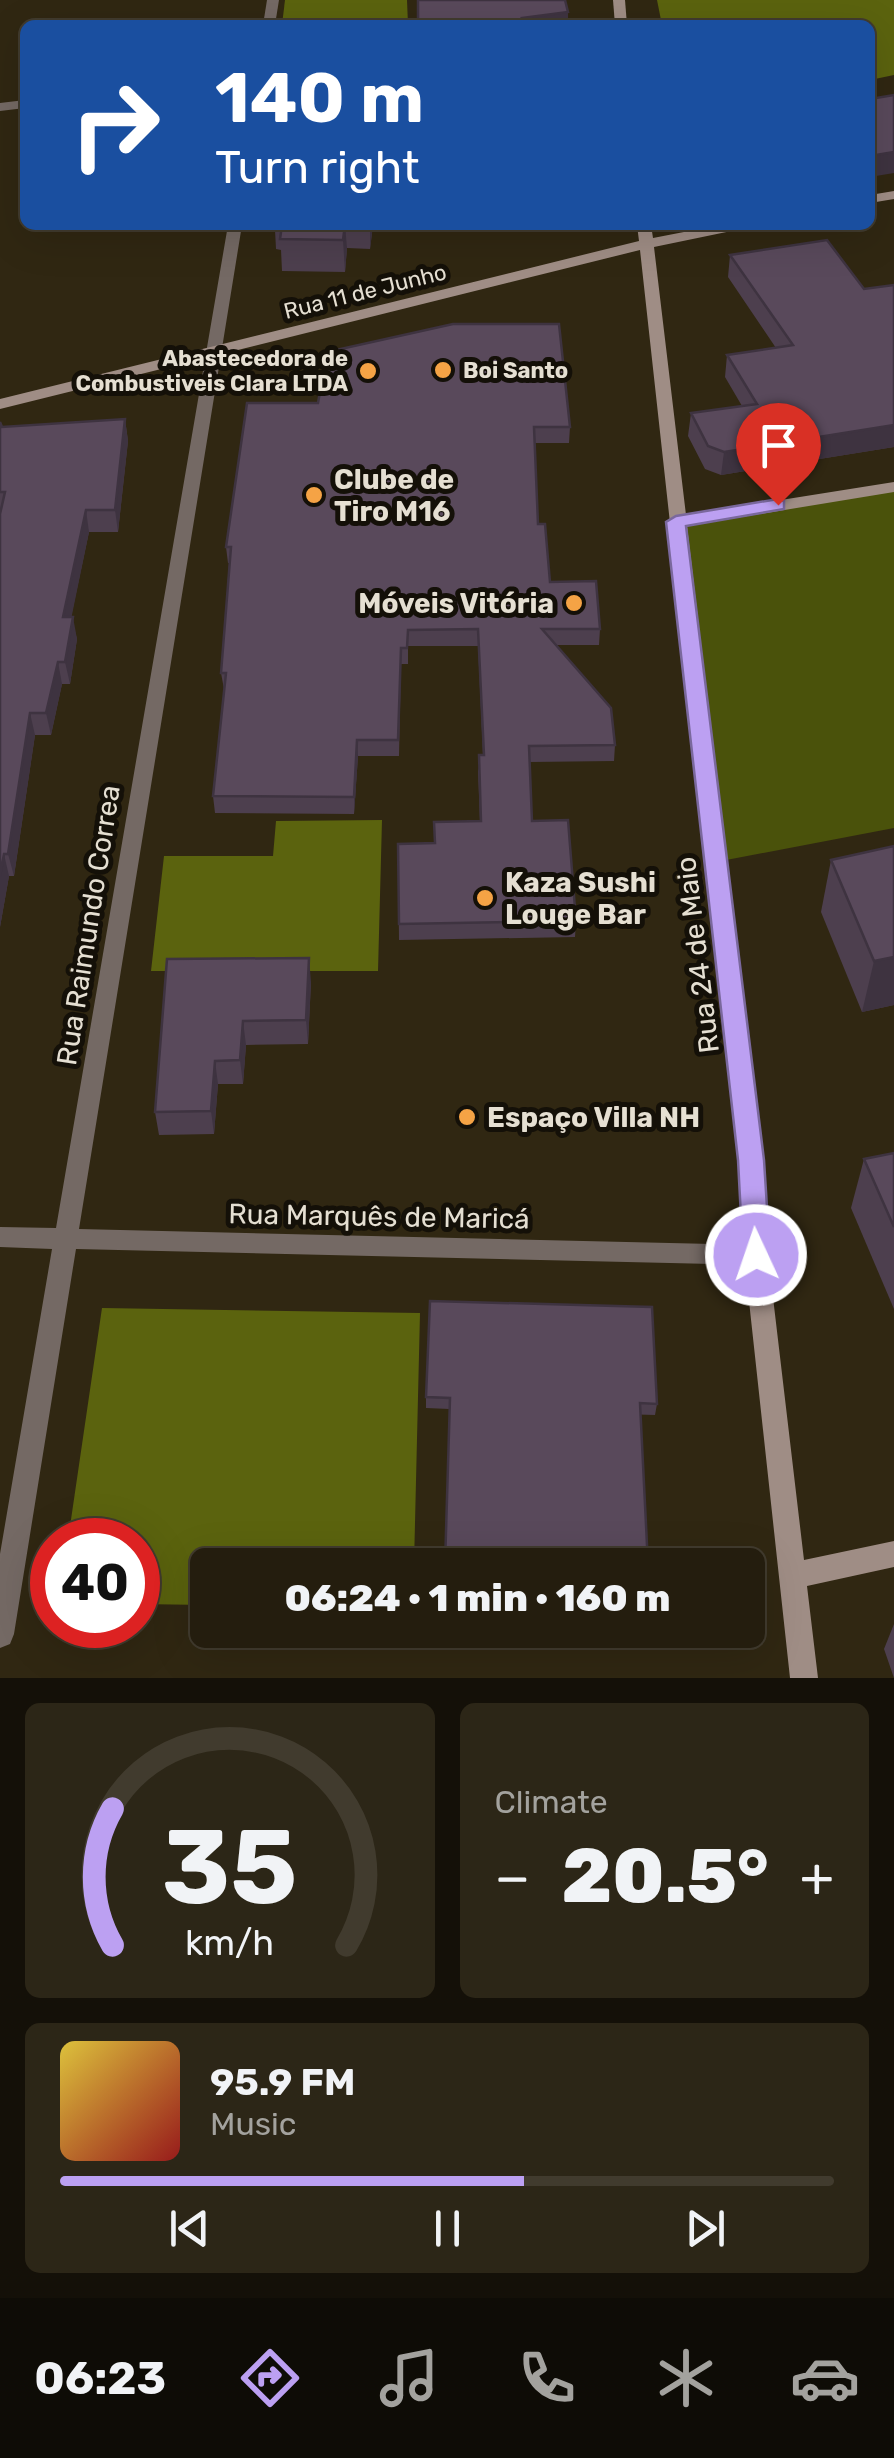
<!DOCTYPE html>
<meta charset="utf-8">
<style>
:root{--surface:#241d0e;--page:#2c2617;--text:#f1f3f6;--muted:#a3a29e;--line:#413b2e;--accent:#bca0f2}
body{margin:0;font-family:Rubik,sans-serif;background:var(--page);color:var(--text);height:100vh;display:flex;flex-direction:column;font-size:38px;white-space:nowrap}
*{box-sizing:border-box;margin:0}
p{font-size:32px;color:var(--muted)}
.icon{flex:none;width:55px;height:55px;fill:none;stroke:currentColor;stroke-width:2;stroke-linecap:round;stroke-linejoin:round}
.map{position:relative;height:1678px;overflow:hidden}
.details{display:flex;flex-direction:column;gap:25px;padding:25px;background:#141008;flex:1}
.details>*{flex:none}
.banner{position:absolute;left:20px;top:20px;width:855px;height:210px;border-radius:15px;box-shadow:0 10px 40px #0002,0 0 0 2px var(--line);background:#1a4fa0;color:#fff;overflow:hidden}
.speed{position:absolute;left:30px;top:1518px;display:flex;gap:20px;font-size:50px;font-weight:700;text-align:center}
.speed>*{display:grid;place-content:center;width:130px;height:130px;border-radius:50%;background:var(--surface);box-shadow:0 10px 40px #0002,0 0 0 2px var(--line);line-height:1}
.speed .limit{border:15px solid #d22;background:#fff;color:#111}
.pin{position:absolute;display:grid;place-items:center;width:85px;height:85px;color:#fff;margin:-102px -42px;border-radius:50% 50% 50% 0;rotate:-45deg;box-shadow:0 0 10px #0007}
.pin .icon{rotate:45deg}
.me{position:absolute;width:110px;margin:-55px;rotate:357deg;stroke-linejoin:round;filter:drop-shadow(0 0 8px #0008)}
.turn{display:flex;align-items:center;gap:35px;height:210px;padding:0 30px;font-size:45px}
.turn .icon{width:130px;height:130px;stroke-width:2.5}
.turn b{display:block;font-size:70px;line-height:85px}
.big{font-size:75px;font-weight:800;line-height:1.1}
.details .tile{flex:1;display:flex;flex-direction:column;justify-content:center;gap:15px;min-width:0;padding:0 35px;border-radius:15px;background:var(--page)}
.details .dial{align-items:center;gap:0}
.dial svg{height:260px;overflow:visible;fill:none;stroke:var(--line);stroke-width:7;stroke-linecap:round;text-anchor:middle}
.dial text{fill:var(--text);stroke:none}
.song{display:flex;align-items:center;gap:30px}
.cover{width:120px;height:120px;border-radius:15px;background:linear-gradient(135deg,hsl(50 70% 55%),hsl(0 70% 35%))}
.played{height:10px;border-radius:5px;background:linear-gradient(90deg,var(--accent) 60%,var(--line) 60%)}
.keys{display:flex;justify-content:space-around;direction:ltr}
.heat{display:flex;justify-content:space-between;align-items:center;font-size:55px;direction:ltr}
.details .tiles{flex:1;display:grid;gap:25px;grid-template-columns:1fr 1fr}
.tile:last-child{grid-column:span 2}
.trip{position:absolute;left:190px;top:1548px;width:575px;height:100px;border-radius:15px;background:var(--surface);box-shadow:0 10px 40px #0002,0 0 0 2px var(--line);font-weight:800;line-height:100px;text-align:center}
.tabs{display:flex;height:160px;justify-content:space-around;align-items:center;background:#0e0c06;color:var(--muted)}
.tabs .icon{width:70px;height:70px}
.tabs .on{color:var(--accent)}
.tabs b{font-size:45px;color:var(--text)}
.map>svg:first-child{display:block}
.green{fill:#4a520b}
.forest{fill:#5b630e}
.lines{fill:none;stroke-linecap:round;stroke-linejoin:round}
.street{fill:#746964;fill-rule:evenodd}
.secondary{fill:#9f8d85;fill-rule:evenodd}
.wall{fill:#4d3f4e}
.shaded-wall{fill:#3e3340}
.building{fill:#59495b;stroke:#3e3340;stroke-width:2.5}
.route{fill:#bca0f2;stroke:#7a689d;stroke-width:2.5}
.poi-dot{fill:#f5a345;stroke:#141008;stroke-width:4}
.labels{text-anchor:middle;stroke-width:10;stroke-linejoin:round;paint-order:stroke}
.far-street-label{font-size:22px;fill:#e5dfd2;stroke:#141008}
.far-poi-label{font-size:22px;font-weight:bold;fill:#e5dfd2;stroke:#141008;text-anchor:end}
.poi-label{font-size:28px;font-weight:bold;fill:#e5dfd2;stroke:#141008;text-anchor:start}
.street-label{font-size:28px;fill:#e5dfd2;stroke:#141008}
</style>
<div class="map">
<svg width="894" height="1678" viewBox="0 0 894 1678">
<rect width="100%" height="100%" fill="#302712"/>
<path class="green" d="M894 487V828L721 861 676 522Z"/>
<g class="forest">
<path d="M285 0H407L408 25H282Z"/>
<path d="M657 0H894V75L870 80V25H662Z"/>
<path d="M382 820 378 971H151L164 856H273L276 821Z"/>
<path d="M102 1308 420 1313 414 1565H208L207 1605 138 1604V1540H68Z"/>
</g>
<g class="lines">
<g class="street">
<path d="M267 0H279L275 25H263Z"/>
<path d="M25 100V108L0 111V103Z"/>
<path d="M228 225H242L79 1229 756 1245 764 1248 768 1255 764 1262 756 1265 76 1249 14 1634 10 1644 0 1648V1554L52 1249 0 1247V1227L56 1228Z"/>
</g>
<g class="secondary">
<path d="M613 0H625L627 25H615Z"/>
<path d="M894 191V199L870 203V195Z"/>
<path d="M637 225H651L653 238 720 225H748L741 229 654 247 686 515 894 482V492L687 526 762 1160 768 1255 804 1560 894 1541V1567L807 1586 818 1678H790L744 1255 740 1160 640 250 0 409V399L639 241Z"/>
</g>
</g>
<g class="wall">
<path d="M271 225H373L370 249 347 248 345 272 282 271 281 250 276 249 275 230Z"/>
<path d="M730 255 864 289 894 285V447L721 475 705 469 688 436 691 413 742 406 725 377 727 355 776 348 728 277Z"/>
<path d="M247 403 570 427 569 443H535L538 524 550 582 600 629 599 645H556L615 745 614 761 530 762 532 821 576 921 575 937 399 940 398 844 434 843 480 822 478 771 483 755 478 646H408V664H401L399 756H358L354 814 215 813 213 796 224 689 221 673 229 563H228L226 547Z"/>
<path d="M125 419 128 441 118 532H89L71 617 77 639 70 684H62L51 735H35L14 876H9L0 927V422L2 427Z"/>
<path d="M894 846V1005L862 1012 821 912 831 860Z"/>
<path d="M167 959 311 982 308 1044 246 1045 243 1084H218L214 1134 159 1135 155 1112Z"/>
<path d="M894 1153V1309L851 1208 864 1159Z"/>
<path d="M426 1397 657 1404 655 1415 449 1409 426 1408Z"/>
<path d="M894 1624V1678L884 1649Z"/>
</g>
<g class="shaded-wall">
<path d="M568 12V25H522V18Z"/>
<path d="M894 152V173L870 177V156Z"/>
<path d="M345 225 347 248 345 272 343 240Z"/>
<path d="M370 225H373L370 249Z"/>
<path d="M125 419 128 441 118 532 115 510Z"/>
<path d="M894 425V447L721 475 724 452Z"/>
<path d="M86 510 89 532 67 639 63 617Z"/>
<path d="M73 617 77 639 70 684 65 662Z"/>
<path d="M58 662 62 684 51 735 46 713Z"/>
<path d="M30 713 35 735 14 876 8 854Z"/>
<path d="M357 740 358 756 354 814V797Z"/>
<path d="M4 854 9 876 0 927V876Z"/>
<path d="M894 957V1005L862 1012 874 961Z"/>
<path d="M309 958 311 982 308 1044 306 1020Z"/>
<path d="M243 1021 246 1045 243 1084 240 1060Z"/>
<path d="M215 1061 218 1084 214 1134 211 1111Z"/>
</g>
<g class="building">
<path d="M418 0H565L568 12 522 18 525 25H418Z"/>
<path d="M894 95V152L870 156V99Z"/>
<path d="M282 225H345L343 240 280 239Z"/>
<path d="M827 240 864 289 894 285V425L724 452 708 446 691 413 757 404 727 355 793 345 730 255Z"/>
<path d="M453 324H559L570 427H534L538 524H545L550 582 596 581 600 629H542L611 708 615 745 529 746 532 821 568 820 576 921 399 924 398 844 435 843 434 822 481 821 479 755H484L478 629 408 630 407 648H401L398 740H357L354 797 213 796 226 673H221L231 547H226L247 403H318L327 352Z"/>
<path d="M125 419 115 510H86L63 617H73L65 662H58L46 713H30L8 854H4L0 876V514L5 492H0V422L2 427Z"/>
<path d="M894 846V957L874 961 831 860Z"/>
<path d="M309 958 306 1020 243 1021 240 1060 215 1061 211 1111 155 1112 167 959Z"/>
<path d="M894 1153V1227L864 1159Z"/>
<path d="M430 1301 652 1307 657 1404 640 1403 648 1565H445L450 1398 426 1397Z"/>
</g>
<path class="route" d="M778 499 784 501V509L686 526 764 1160 770 1255 766 1263 756 1267 747 1263 743 1255 738 1160 666 522 676 516Z"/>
<g class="poi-dot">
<circle cx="443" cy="370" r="10"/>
<circle cx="368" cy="371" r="10"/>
<circle cx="314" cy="495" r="10"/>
<circle cx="574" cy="603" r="10"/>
<circle cx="485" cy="898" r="10"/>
<circle cx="467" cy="1117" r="10"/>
</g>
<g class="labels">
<g class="far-street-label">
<text transform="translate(365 291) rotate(-14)" y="8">Rua 11 de Junho</text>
</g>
<g class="far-poi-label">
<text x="348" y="366">Abastecedora de<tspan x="348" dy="25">Combustiveis Clara LTDA</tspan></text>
<text x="463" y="378" text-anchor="start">Boi Santo</text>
</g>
<g class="poi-label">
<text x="334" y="489">Clube de<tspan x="334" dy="32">Tiro M16</tspan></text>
<text x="554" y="613" text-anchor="end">Móveis Vitória</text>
<text x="505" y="892">Kaza Sushi<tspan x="505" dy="32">Louge Bar</tspan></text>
<text x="487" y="1127">Espaço Villa NH</text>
</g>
<g class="street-label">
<text transform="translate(88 925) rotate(-81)" y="10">Rua Raimundo Correa</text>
<text transform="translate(697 955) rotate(-97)" y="10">Rua 24 de Maio</text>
<text transform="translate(379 1216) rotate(1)" y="10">Rua Marquês de Maricá</text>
</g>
</g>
</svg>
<div class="speed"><div class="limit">40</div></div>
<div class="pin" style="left:778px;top:505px;background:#d93025"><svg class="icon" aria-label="arrive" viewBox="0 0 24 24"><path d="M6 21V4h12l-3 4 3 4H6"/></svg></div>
<svg class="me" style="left:756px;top:1255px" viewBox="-20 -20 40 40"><circle r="17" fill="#bca0f2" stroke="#fff" stroke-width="3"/><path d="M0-11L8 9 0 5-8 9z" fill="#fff"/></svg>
<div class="trip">06:24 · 1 min · 160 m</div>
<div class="banner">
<div class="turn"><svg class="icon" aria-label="right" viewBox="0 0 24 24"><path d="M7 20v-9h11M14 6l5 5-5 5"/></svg><div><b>140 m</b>Turn right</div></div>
</div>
</div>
<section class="details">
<div class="tiles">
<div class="tile dial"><svg viewBox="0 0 100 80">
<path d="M14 69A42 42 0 1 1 86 69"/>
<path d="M14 69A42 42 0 0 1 14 27" stroke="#bca0f2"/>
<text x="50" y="56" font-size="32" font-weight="700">35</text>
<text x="50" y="72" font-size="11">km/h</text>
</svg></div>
<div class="tile"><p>Climate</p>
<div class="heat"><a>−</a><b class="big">20.5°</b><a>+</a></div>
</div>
<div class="tile">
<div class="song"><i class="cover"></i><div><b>95.9 FM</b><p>Music</p></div></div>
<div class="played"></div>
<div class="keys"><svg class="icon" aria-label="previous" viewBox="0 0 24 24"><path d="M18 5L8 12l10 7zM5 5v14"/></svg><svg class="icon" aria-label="pause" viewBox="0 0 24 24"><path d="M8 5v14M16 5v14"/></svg><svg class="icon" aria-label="next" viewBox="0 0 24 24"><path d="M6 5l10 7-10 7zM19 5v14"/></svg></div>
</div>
</div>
</section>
<nav class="tabs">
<b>06:23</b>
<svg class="icon on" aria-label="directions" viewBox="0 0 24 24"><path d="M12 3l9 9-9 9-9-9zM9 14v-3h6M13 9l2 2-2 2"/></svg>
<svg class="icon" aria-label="music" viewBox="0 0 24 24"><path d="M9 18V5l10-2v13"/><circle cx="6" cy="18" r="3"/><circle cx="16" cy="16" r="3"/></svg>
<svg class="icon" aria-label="phone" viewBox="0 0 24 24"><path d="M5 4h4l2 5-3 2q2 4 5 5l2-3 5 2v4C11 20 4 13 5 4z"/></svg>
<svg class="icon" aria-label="climate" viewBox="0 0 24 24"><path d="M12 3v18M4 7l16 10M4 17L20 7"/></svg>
<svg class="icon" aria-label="car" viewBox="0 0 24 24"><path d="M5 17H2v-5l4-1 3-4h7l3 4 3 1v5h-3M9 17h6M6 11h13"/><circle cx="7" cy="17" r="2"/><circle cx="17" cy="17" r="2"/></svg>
</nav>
